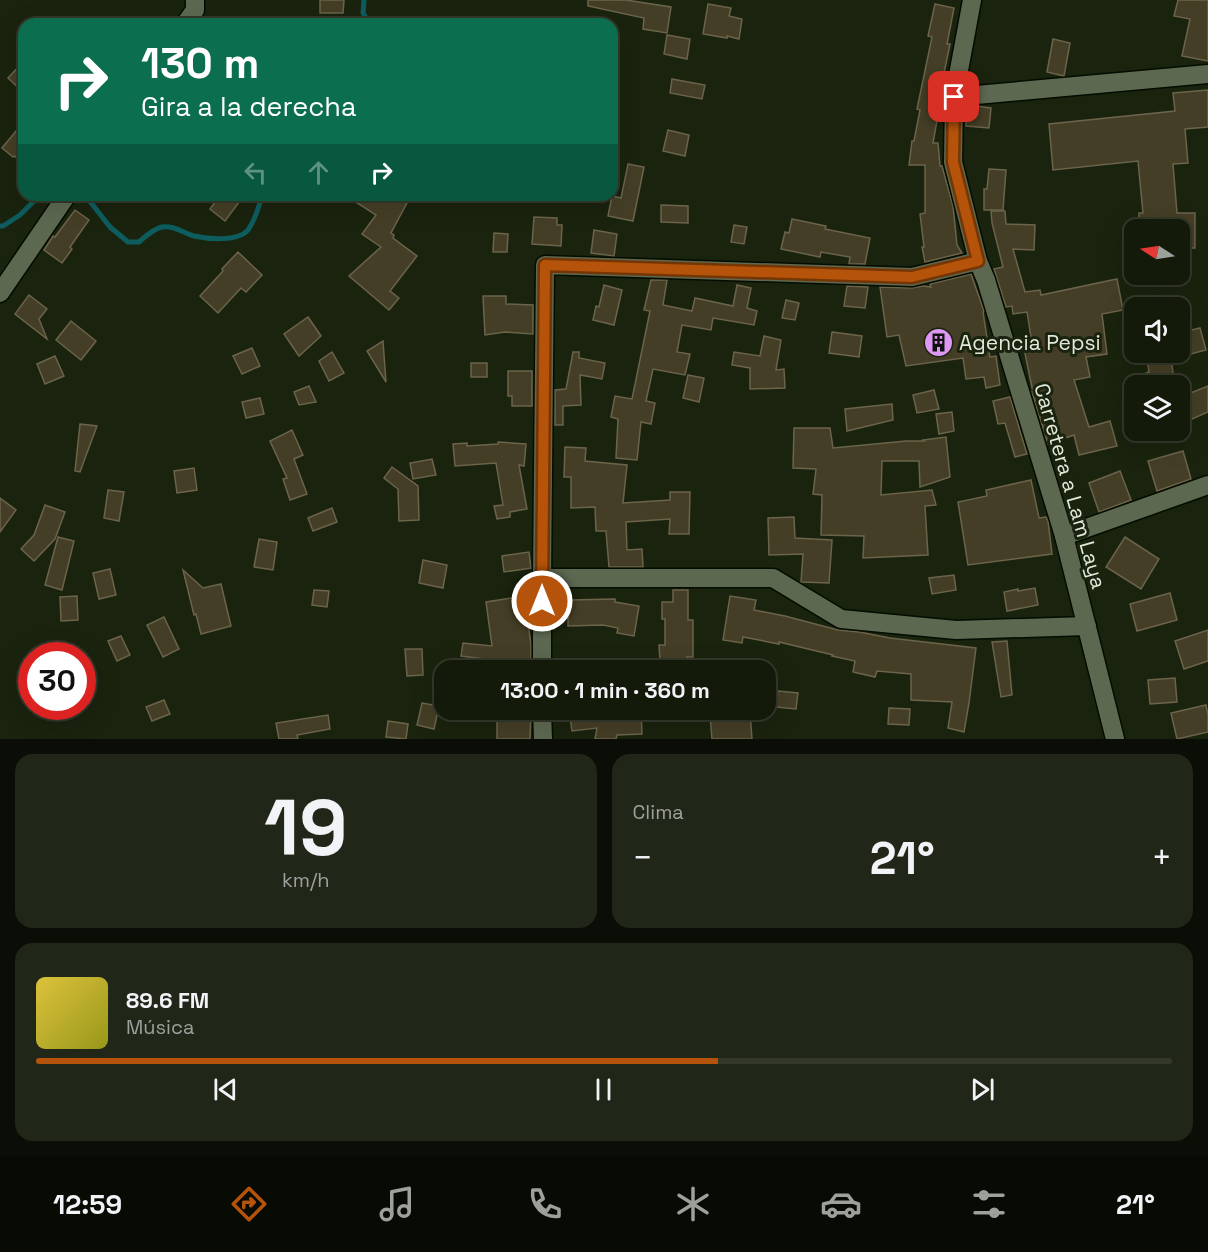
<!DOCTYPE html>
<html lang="es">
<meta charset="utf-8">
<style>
:root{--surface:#141a0a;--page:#212718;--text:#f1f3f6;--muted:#9da19c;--line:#33382b;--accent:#b45309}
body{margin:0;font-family:"Space Grotesk",sans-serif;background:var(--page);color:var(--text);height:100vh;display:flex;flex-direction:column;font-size:22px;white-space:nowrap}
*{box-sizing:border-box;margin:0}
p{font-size:20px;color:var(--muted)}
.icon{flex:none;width:33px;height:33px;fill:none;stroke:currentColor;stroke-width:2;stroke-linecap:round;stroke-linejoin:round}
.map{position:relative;height:739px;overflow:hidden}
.sheet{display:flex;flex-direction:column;gap:15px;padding:15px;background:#0b0e06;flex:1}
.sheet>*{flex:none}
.top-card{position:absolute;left:18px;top:18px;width:600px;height:183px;border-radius:18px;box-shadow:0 6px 24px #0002,0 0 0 2px var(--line);background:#0b6e4f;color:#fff;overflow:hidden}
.needle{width:39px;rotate:282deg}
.tools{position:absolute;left:1124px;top:219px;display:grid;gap:12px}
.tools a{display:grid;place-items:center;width:66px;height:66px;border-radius:12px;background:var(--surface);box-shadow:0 6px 24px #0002,0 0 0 2px var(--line);font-size:30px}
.speed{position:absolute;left:18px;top:642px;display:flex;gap:12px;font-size:30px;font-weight:700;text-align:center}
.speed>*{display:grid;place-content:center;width:78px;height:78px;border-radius:50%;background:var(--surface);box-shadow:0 6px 24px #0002,0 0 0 2px var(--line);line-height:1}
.speed .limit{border:9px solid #d22;background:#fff;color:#111}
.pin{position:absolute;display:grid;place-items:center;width:51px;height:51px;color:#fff;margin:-26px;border-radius:12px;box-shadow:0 3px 9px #0006}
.me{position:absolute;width:66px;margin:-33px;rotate:0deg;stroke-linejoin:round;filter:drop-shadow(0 0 4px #0008)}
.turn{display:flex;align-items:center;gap:21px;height:126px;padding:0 24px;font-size:27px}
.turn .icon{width:78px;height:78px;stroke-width:2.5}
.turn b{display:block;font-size:42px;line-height:51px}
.lanes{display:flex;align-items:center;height:57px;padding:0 24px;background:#0003;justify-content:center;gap:30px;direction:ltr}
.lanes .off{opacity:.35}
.big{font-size:45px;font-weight:800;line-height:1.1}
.sheet .tile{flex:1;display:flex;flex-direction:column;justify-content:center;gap:9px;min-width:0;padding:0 21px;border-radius:18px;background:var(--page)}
.sheet .dial{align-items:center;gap:0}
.dial b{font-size:78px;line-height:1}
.song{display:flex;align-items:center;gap:18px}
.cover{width:72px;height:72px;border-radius:9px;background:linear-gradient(135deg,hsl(50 70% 55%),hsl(60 70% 35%))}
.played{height:6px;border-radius:3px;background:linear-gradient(90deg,var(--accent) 60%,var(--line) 60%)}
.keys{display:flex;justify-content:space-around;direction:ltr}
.heat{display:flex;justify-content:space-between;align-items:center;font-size:33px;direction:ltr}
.sheet .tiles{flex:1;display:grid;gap:15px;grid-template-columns:1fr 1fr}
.tile:last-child{grid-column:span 2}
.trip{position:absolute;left:434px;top:660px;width:342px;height:60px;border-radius:18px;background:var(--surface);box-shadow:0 6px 24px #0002,0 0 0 2px var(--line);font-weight:800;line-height:60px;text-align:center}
.menu{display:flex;height:96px;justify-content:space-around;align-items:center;background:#080a04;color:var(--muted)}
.menu .icon{width:42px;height:42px}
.menu .active{color:var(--accent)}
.menu b{font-size:27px;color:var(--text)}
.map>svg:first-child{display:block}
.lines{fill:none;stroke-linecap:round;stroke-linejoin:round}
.stream{stroke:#0e5d5e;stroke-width:5}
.building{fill:#453e26;stroke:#6b644b;stroke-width:1.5}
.street-casing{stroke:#050c00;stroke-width:21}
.secondary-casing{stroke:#050c00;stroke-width:21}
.street{stroke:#5d6851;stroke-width:18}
.secondary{stroke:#5d6851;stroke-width:18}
.route-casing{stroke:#753606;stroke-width:15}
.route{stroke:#b45309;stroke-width:10}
.labels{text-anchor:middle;stroke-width:6;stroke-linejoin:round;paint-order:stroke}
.poi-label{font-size:21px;fill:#e2e8db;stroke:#1a230e;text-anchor:start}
.street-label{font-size:21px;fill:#e2e8db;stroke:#1a230e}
</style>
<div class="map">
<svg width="1208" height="739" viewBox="0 0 1208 739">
<rect width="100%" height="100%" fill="#1a230e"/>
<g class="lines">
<g class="stream">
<path d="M364 0 363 13 370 24"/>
<path d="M85 195 110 227 128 242H139C146 236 153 229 162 227 174 225 183 233 194 236 208 239 238 242 248 230 255 220 259 207 262 195"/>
<path d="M0 226H3L20 215 40 195"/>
</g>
</g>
<g class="building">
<path d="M320 0H344L343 13H320Z"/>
<path d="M588 0H626L671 7 667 33 643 29 644 18 588 6Z"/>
<path d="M1178 0H1208V61L1182 56 1190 19 1174 16Z"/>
<path d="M708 4 731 8 729 16 742 19 739 39 727 36V38L703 34Z"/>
<path d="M935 4 954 8 947 44H950L940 92H942L933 143H938L940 166H942L953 206 957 245 962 253 925 262 922 247H924L920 214 925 213V165H909L912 141H914L920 110 917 109 932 37 928 36Z"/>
<path d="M667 35 690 39 687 59 664 54Z"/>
<path d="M1053 39 1070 43 1064 76 1047 72Z"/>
<path d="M24 61V93L8 78Z"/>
<path d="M672 79 705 85 702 99 670 93Z"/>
<path d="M1208 90V127L1185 129 1188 163 1173 164 1177 213H1195V248H1179V230H1139V213H1143L1138 161 1053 170 1049 124 1175 111 1173 93Z"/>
<path d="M975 106 991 108 989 128 966 126 967 107Z"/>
<path d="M668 130 689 135 685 156 663 151Z"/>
<path d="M16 131 24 138V163L14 156 13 157 2 148Z"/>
<path d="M628 164 644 167 633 221 608 216 612 196 621 198Z"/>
<path d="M989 169 1006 170 1003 210H984V189H987Z"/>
<path d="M220 195H232L240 201 225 221 210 209Z"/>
<path d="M345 195H401L409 199 391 233 394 235 393 238 417 256 390 291 399 298 389 310 349 276 381 247 362 234 376 215Z"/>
<path d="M661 205 688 206V223L661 222Z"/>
<path d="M75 210 89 220 70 247 72 249 62 263 44 250 53 236 55 237Z"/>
<path d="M991 211H1005L1006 224 1035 225 1034 250 1013 249 1025 292 1040 290 1041 295 1117 279 1123 310 1102 314 1107 354 1086 357 1090 377 1074 380 1089 427 1110 421 1117 446 1079 455 1074 435 1048 444 1032 392H1033L1022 339 1031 337 1027 312 1013 314 1012 306 1006 307 994 269 1003 267 992 223Z"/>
<path d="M534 217 557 218V225H562L561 246 532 244Z"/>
<path d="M792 219 826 226 825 229 870 238 865 264H849L850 257 821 252 820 257 781 249 785 232 789 233Z"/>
<path d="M734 225 747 227 744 244 731 242Z"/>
<path d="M594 230 617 234 614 256 591 253Z"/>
<path d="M494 233 508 234 507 252H493Z"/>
<path d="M238 252 262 275 246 292 241 288 218 313 200 296 223 271 222 269Z"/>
<path d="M971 274 984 311 983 312 990 357 996 356 1000 385 986 388 984 377 966 379 963 358 906 366 899 335 887 337 880 287 912 288 923 286 931 287 930 284Z"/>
<path d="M651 280H667L663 305 692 311 695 298 733 306 737 285 751 288 747 308 757 311 754 325 713 318 711 330 682 325 677 352 690 354 685 375 653 369 646 401 655 403 651 424 641 422 637 460 616 458 618 419 611 417 615 396 632 399 650 311 644 310Z"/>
<path d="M604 285 622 290 614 325 593 320 596 306 599 307Z"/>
<path d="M847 286 868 287 865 308 844 306Z"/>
<path d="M29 295 47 309 39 319 47 339 15 314Z"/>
<path d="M483 296H506V304L533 305V334L505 332 485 335Z"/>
<path d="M786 300 799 303 795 320 782 318Z"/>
<path d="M308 317 321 336 299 356 284 334Z"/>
<path d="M71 321 96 341 81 360 56 340Z"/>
<path d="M1200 328 1206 350 1179 357V333Z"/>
<path d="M832 332 862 336 859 357 829 353Z"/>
<path d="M764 336 781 340 776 370 784 369 785 388 750 389V368L732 365 734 352 760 356Z"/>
<path d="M383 341 386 382 367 351Z"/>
<path d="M252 348 260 366 242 374 233 356Z"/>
<path d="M332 352 344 373 329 381 319 361Z"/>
<path d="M573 352H579V358L605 363 602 379 580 375 581 405 563 406V425H555V390L566 389Z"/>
<path d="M1146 352H1170L1175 386H1148L1146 373 1149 372Z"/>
<path d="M55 356 64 376 45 384 37 364Z"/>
<rect x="471" y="363" width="16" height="14"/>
<path d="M508 371H532V406H512V396H508Z"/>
<path d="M688 375 704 378 699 402 683 398Z"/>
<path d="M309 386 316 402 299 405 294 392Z"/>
<path d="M1208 386V412L1192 419 1183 396Z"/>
<path d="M934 390 939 409 917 413 913 395Z"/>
<path d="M1010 397 1027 454 1015 457 1005 423 998 424 993 401Z"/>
<path d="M260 398 264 414 246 418 242 402Z"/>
<path d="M892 404 893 420 847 431 845 409Z"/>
<path d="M952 412 954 431 939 434 936 414Z"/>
<path d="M80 424 97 426 80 472 75 471Z"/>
<path d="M794 428H830L833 448 906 441H924L923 440 946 437 950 477 920 487 919 461H882L881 495 932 490 936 505 925 506 928 555 863 558 864 536 821 535 822 495 813 494 816 469 793 468Z"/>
<path d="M292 430 303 455 294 459 307 494 290 500 283 479 287 478 270 441Z"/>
<path d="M498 442 526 444 524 466 519 465 527 509 510 512V517L497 519 494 506 503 505 496 463 455 466 453 444 467 443V446L498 444Z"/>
<path d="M565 447 586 448 585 461 627 465 623 503 670 500V492H690L689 534H669L670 519 626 522 627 550 642 549 643 567H609L606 531H596L595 507 571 508V477H564Z"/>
<path d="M1183 451 1191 479 1157 491 1148 461Z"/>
<path d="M432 459 436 475 413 479 410 463Z"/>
<path d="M392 467 418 486 419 520 399 521 398 489 384 478Z"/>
<path d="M194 468 197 490 177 493 174 471Z"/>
<path d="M1120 471 1131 500 1099 512 1089 483Z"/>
<path d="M1031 480 1039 518 1046 517 1048 521 1052 554 968 565 958 502 987 496 986 490Z"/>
<path d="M108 490 124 492 119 521 104 518Z"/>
<path d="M0 498 16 510 0 532Z"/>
<path d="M45 505 65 512 55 539 34 561 21 549 34 535Z"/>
<path d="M332 508 337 522 313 531 308 518Z"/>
<path d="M794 517 795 538 832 540 829 583 801 582 803 554 769 555 768 518Z"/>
<path d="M58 537 74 541 62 590 45 585Z"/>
<path d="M1125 537 1159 559 1141 589 1106 567Z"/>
<path d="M259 539 277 542 273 570 254 567Z"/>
<path d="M529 552 531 568 504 572 502 556Z"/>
<path d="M423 560 447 565 443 588 419 583Z"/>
<path d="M110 569 116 595 99 599 93 573Z"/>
<path d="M183 570 203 588 221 584 231 626 201 634 196 614 194 615Z"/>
<path d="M954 575 956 590 932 594 929 578Z"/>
<path d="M1035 588 1038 605 1007 611 1004 592 1018 589V591Z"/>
<path d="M314 590 329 591 327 607 312 605Z"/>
<path d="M673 590H688V620H693V657H687L690 670H675L673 660 660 661 659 645H665V619H662V602H673Z"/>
<path d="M1170 593 1177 620 1137 631 1130 604Z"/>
<path d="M77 596 78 620 61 621 60 597Z"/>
<path d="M524 596 531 644V670H502L501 661 461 656 463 643 492 646 486 602Z"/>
<path d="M730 596 756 600 754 610 785 616 838 630 859 632 890 638 976 648 969 703 964 732 948 728 952 702 911 700V674L877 671 875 677 853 672 855 661 832 656 833 655 779 642V644L743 637 742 643 723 640Z"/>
<path d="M615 599V602L639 606 634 636 617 633 618 628 603 625 568 626V600Z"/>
<path d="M164 617 179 649 163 657 147 625Z"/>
<path d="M1208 630V661L1184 669 1175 641Z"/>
<path d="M121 636 130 655 117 661 108 641Z"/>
<path d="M1007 641 1012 695 1001 697 992 642Z"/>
<path d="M405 649H422L423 675 407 676Z"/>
<path d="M1175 678 1177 702 1150 704 1148 680Z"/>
<path d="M778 691 798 693 796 709 776 707Z"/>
<path d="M164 700 170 714 152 721 146 707Z"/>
<path d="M422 703 439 706 434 729 417 725Z"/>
<path d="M1206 705 1208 715V732L1177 739 1171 713Z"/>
<path d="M889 708 910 709 909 725 888 724Z"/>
<path d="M497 710H531L530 739H497Z"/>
<path d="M569 710H641L642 734 617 735 616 739H595L597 728 572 731Z"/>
<path d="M750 712 752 739H712L710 715Z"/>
<path d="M328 715 330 729 297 735 298 739H279L276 723Z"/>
<path d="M388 721 408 724 406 739 386 737Z"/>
</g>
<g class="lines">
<defs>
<g id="street">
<path d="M185 24 195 10V0"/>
<path d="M954 97 1208 74"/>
<path d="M0 293 67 195"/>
<path d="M1064 536 1208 485"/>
<path d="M542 578 545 265 912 277 978 261"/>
<path d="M542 670V578H773L841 619 956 630 1087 626"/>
<path d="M542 710 543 739"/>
</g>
<path id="secondary" d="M972 0 954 97 953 162 978 261 986 280 1064 536 1115 739"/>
</defs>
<use href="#street" class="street-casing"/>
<use href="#secondary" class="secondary-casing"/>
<use href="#street" class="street"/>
<use href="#secondary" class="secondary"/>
</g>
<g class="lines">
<defs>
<path id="route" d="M542 601 545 265 912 277 978 261 953 162 954 97"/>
</defs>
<use href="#route" class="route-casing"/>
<use href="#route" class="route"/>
</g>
<defs>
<symbol id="building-disc" viewBox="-11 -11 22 22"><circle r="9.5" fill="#de98f3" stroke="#1a230e"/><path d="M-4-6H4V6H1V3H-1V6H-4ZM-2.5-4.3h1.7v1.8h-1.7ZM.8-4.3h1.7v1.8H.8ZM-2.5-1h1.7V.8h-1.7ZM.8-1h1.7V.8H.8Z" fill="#111"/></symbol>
</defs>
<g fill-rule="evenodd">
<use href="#building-disc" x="922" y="326" width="33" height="33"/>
</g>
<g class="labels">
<g class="poi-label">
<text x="959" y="350">Agencia Pepsi</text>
</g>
<g class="street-label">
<text transform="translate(1070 486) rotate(74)" y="7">Carretera a Lam Laya</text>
</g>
</g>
</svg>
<div class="tools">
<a><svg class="needle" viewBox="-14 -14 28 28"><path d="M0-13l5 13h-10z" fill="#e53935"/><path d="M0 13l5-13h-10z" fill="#9da19c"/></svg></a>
<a><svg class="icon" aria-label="sound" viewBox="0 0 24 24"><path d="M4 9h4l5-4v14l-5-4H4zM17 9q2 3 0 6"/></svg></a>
<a><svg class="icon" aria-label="layers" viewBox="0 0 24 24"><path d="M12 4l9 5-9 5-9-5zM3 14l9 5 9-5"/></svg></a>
</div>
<div class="speed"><div class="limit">30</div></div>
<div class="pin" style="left:954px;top:97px;background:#d93025"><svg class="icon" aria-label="arrive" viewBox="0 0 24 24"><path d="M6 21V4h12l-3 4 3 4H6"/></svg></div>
<svg class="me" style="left:542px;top:601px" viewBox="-20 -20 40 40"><circle r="17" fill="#b45309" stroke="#fff" stroke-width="3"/><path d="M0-11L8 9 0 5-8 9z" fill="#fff"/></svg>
<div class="trip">13:00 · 1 min · 360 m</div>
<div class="top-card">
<div class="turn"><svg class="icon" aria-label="right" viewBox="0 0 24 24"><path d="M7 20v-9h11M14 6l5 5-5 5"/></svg><div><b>130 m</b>Gira a la derecha</div></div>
<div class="lanes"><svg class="icon off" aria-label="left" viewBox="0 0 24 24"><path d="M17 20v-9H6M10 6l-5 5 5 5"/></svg><svg class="icon off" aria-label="ahead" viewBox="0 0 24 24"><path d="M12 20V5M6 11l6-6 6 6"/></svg><svg class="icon" aria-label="right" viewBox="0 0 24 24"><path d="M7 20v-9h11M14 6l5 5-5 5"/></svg></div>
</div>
</div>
<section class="sheet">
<div class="tiles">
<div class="tile dial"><b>19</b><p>km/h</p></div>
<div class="tile"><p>Clima</p>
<div class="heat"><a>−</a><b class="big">21°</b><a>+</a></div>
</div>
<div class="tile">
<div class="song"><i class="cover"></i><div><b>89.6 FM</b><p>Música</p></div></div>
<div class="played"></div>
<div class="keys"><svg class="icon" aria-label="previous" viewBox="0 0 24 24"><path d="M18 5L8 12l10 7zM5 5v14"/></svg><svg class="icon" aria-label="pause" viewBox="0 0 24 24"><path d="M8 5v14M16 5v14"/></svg><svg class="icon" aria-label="next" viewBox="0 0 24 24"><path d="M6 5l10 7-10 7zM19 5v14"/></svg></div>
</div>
</div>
</section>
<nav class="menu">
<b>12:59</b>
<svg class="icon active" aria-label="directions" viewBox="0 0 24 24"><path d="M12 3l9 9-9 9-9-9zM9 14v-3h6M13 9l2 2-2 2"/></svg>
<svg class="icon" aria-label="music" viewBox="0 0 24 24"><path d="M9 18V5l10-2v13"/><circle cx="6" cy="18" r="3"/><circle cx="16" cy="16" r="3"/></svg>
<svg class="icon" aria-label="phone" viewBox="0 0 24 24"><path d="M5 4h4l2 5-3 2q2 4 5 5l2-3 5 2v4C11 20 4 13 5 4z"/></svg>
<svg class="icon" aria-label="climate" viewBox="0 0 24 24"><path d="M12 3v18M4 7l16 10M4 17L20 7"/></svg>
<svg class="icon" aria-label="car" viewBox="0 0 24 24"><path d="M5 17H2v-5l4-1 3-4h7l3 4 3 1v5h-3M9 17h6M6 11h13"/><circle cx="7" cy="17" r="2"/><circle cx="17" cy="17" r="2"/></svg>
<svg class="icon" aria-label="filters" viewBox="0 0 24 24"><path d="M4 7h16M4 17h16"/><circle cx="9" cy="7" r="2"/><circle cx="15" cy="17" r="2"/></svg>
<b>21°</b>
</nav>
